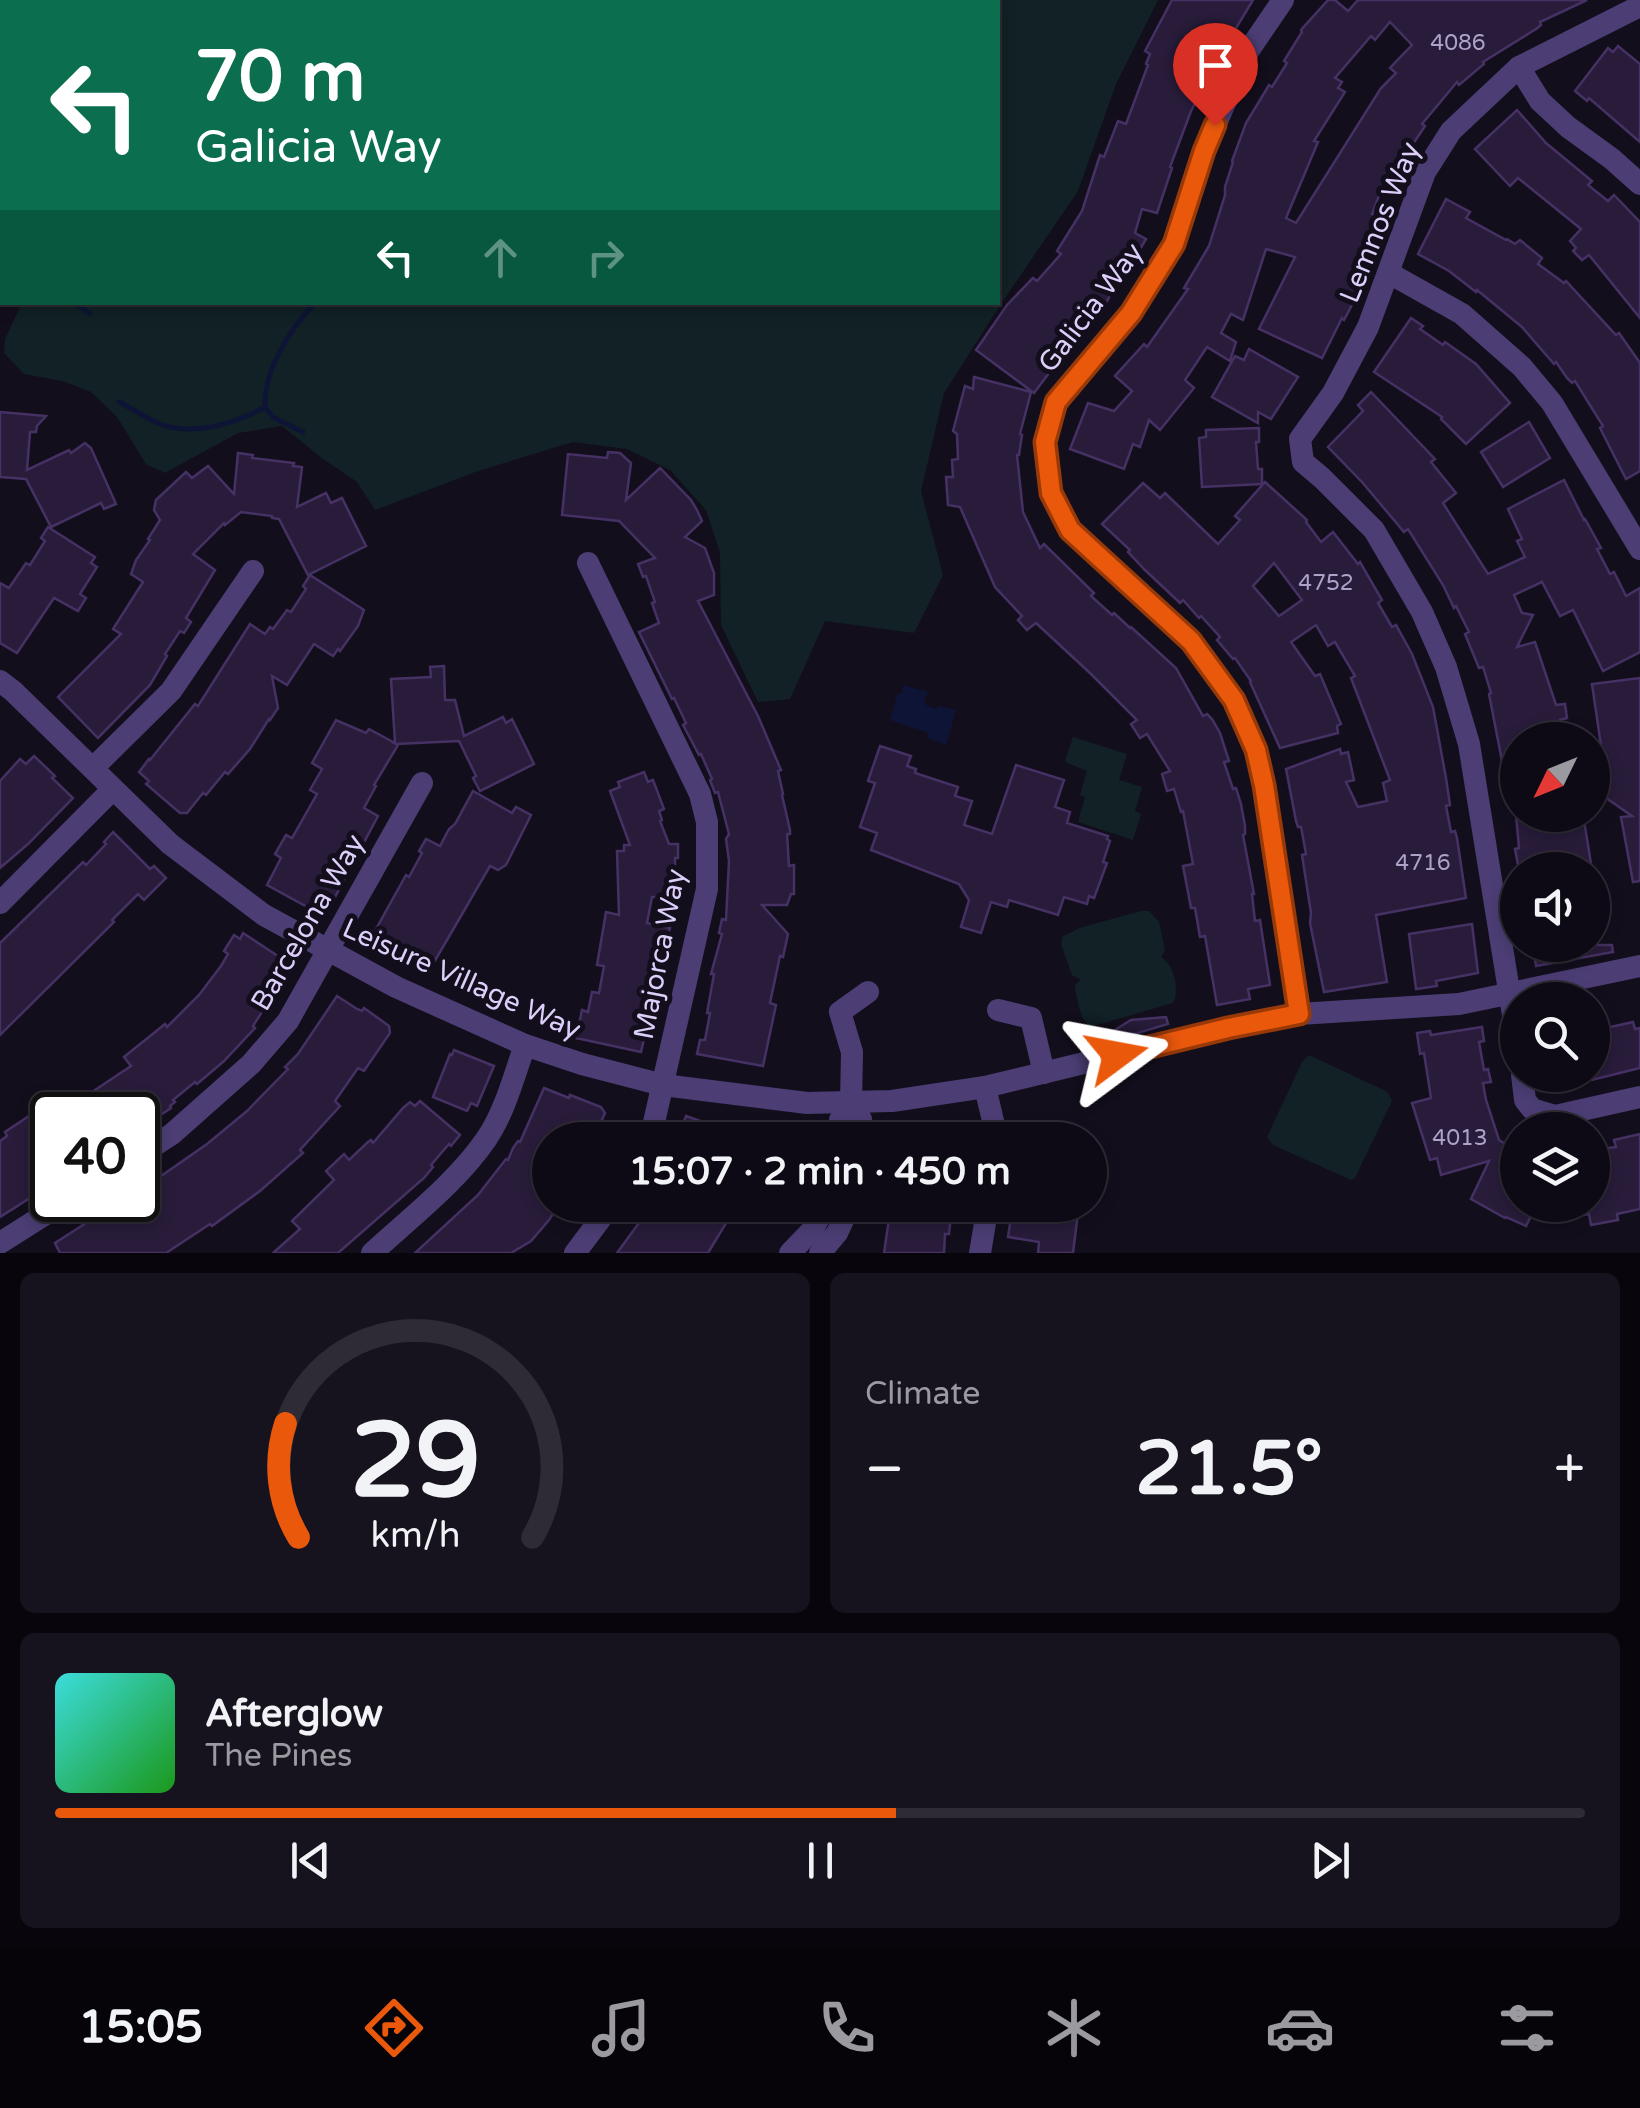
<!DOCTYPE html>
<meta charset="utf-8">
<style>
:root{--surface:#0e0a15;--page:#17131e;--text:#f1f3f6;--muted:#9b9aa0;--line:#2e2b34;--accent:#ea580c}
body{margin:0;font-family:"Varela Round",sans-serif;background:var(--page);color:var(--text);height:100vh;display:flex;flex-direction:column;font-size:38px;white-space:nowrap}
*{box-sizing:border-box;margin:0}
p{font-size:32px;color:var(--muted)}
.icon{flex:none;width:55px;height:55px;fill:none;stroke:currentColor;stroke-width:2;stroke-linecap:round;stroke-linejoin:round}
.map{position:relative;height:1253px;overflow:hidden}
.sheet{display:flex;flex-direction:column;gap:20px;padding:20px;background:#08060c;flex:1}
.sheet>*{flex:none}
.banner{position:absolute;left:0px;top:0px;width:1000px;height:305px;box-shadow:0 5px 15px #0003,0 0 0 2px var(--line);background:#0b6e4f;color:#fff;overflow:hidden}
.needle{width:65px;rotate:227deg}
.buttons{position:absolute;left:1500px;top:722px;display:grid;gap:20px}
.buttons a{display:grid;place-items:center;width:110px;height:110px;border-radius:50%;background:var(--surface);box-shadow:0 5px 15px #0003,0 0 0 2px var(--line);font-size:50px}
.speed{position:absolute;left:30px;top:1092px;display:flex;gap:20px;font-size:50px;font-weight:700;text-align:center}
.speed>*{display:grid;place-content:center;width:130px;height:130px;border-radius:50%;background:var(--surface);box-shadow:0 5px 15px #0003,0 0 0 2px var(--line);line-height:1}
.speed .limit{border:5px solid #111;border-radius:15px;background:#fff;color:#111}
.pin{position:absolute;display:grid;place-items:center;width:85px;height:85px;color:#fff;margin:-102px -42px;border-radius:50% 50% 50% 0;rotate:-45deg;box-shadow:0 0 10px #0007}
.pin .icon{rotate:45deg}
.me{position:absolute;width:110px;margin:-55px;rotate:77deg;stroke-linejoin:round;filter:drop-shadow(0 0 8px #0008)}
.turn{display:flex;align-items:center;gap:35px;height:210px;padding:0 30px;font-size:45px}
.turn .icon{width:130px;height:130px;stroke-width:2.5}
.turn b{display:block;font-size:70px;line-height:85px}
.lanes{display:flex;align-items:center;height:95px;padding:0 30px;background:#0003;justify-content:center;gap:50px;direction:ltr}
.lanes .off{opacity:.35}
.big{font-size:75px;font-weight:700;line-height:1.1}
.sheet .widget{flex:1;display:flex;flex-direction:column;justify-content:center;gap:15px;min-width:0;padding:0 35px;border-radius:15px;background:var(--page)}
.sheet .dial{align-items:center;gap:0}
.dial svg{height:260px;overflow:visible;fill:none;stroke:var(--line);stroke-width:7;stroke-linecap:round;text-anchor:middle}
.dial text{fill:var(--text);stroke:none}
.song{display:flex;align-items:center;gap:30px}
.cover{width:120px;height:120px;border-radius:15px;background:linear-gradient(135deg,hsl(180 70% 55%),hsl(120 70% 35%))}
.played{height:10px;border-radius:5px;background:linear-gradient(90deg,var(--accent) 55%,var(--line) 55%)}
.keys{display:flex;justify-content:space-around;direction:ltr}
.heat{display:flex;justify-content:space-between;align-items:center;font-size:55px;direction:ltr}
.sheet .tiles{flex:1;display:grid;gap:20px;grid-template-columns:1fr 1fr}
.widget:last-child{grid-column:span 2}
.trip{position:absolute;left:532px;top:1122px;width:575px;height:100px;border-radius:50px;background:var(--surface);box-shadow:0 5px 15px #0003,0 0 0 2px var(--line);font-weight:700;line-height:100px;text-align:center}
.tabs{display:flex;height:160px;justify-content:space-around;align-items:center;background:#060408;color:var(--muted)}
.tabs .icon{width:70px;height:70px}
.tabs .selected{color:var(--accent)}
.tabs b{font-size:45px;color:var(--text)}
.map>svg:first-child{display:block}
.green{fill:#112125}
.water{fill:#0e1435}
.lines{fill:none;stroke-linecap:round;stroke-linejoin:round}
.stream{stroke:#0e1435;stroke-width:5}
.building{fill:#281c3a;stroke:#453164;stroke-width:2.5;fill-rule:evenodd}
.minor{stroke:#4c3e75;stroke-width:22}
.route-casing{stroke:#983908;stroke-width:25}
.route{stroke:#ea580c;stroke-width:18}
.labels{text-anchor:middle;stroke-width:10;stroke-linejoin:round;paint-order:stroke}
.number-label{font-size:22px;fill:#afa2c9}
.street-label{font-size:28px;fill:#dccef9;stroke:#130e1c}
</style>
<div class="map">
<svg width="1640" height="1253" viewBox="0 0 1640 1253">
<rect width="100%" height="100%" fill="#130e1c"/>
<g class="green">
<path d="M0 0H331L335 2H2V266L0 264Z"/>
<path d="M882 0H1158L1116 84 1078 191 1001 304 944 393 921 491 943 575 914 633 825 621 790 699 758 702 721 625 720 553 706 510 670 470 627 449 573 442 478 471 375 510 357 482 323 459 282 426 238 433 165 473 146 464 117 417 91 392 62 381 24 374 4 353 5 339 22 303 998 302V2H880Z"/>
<path d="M1073 737 1127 754 1119 780 1142 787 1135 811 1141 814 1133 840 1078 822 1085 797 1080 795 1087 771 1065 762Z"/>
<path d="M1141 911H1149L1159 922 1165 950 1161 957C1174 964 1180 990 1173 1003L1090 1027C1080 1019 1078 1001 1075 989V985L1081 980 1072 975 1061 944 1062 937 1079 928Z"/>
<path d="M1309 1055 1388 1092 1392 1101 1355 1178 1351 1180 1273 1145 1267 1137 1302 1062Z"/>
</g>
<path class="water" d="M903 685 928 692 924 702 927 706 937 709 939 706 956 710 946 745 927 738 928 734 926 732 890 720 897 695 903 692Z"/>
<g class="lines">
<g class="stream">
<path d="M0 258 2 261"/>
<path d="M74 302 90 314"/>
<path d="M119 402C131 408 143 416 155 422 189 438 234 424 265 407"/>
<path d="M303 432 273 417 265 407C264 369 290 329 316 302"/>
</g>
</g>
<g class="building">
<path d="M1172 0H1253L1218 58 1216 57 1202 84 1204 86 1191 111 1170 167 1172 168 1157 213 1142 209 1135 233 1146 239 1139 251 1135 249 1099 316 1096 313 1076 337 1034 393 976 350 1007 305 1033 278 1037 281 1061 254 1057 251 1082 211 1100 155 1104 157 1118 121 1126 124 1148 65 1146 64 1150 54 1145 51Z"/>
<path d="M1328 0H1335L1348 11 1358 0H1587L1540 22 1541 25 1536 29 1483 62 1484 64 1459 85 1457 82 1422 124 1425 126 1417 138 1397 167 1394 165 1385 189 1382 188 1372 214 1375 216 1374 222 1366 243 1372 245 1354 301 1344 320 1342 318 1322 358 1259 329 1295 257 1266 249 1243 320 1231 314 1221 333 1236 342 1230 361 1207 347 1185 380 1194 388 1160 430 1149 420 1140 447 1133 444 1124 469 1070 449 1088 403 1114 411 1132 391 1115 376 1144 344 1147 347 1188 289 1184 288 1209 246 1225 195V187L1233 162 1232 161 1246 123 1269 85 1272 87 1287 63 1284 61 1302 32 1301 30ZM1390 22 1412 45 1390 68 1396 73 1381 88 1296 223 1286 218 1318 142 1314 141 1345 92 1338 88 1342 82 1335 78 1371 36 1375 40Z"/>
<path d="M1618 46 1640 64V142L1589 98 1587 101 1575 91 1608 48 1613 52Z"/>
<path d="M1517 110 1546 143 1592 181 1588 185 1608 201 1614 195 1640 222V318L1589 255 1582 260 1573 251 1576 248 1570 241 1581 229 1518 178 1510 186 1475 149Z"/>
<path d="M1446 199 1470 212 1466 218 1506 240 1507 239 1515 244 1520 240 1542 258 1538 264 1564 283 1566 281 1616 335 1619 333 1640 363V471L1626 479 1600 428 1603 426 1575 381 1572 383 1567 378 1556 362 1554 364 1522 327 1477 290 1476 292 1449 271 1418 254Z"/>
<path d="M1411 318 1423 326 1420 329 1443 345 1445 342 1476 364 1510 403 1466 444 1441 419 1442 417 1374 372Z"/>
<path d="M1249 349 1298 377 1271 419 1258 412V423L1212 397 1235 356 1244 360Z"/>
<path d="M974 377 1031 392 1020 434 1022 435 1019 455H1017L1023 512 1040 548 1044 544 1094 593 1091 596 1112 615 1114 613 1130 628 1131 627 1176 668 1203 716 1207 714 1212 719 1220 733 1229 761 1224 762 1233 789 1236 788 1241 804 1245 826V834L1243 835 1254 894H1252L1255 921 1260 920 1270 985 1248 989 1250 999 1217 1005 1205 936 1200 937 1195 908H1191L1183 866 1193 864 1183 811 1181 812 1174 789 1167 791 1162 774 1170 771 1147 734 1140 738 1131 724 1137 720 1091 674 1036 623 1027 630 1018 620 1022 616 995 587 960 507 948 505 946 477H953L952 460 958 459 957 434 953 431 965 386 973 389Z"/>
<path d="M1371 392 1435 459 1431 462 1456 493 1443 503 1488 574 1525 557 1517 541 1522 539 1508 509 1564 480 1584 520 1585 519 1601 548 1597 549 1610 574 1614 572 1626 596 1640 588V652L1603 671 1573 610 1560 616 1542 582 1514 595 1522 613 1533 615 1517 647 1535 642 1556 705 1565 704 1567 718 1560 720 1564 740H1518V759L1502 761 1489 694 1491 693 1483 667 1479 668 1465 634 1469 632 1456 606 1454 608 1443 585 1408 529 1404 532 1362 482 1328 447 1363 411 1358 405Z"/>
<path d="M0 412 46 416 37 426 36 432H30L27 470 69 450 71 453 85 443 91 448 116 504 104 509 101 503 51 527 26 479 0 477Z"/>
<path d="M1529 422 1550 458 1503 487 1481 452Z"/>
<path d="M1259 428V442H1256L1258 469H1262V484L1202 487 1199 438 1206 437V430Z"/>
<path d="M608 452 620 453 631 463 626 500 660 468 691 500 697 510 702 521 685 537 705 548 714 573V595L698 601 758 716 781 770 778 771 783 794 782 795 790 830V834H787L789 866 794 865V894H791L787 905H762L788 934 783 957 780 956 770 1003 776 1005 763 1066 697 1054 700 1040H705L710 1013H707L714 974H711L722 934 719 933 722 919 726 920 729 861 726 839 729 834 718 792 715 793 710 780 712 779 701 754 699 755 690 738 683 725 686 723 674 698 672 699 639 632 659 623 652 603 655 602 646 576 643 577 638 564 655 558 619 521 562 515 568 454 607 458Z"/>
<path d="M238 453 253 455 252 458 294 463 293 466 302 467 297 507 326 493 331 503 342 498 366 546 308 575 279 519 272 518V516L241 512 225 525 224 523 193 554 215 570 186 618 191 622 184 633 180 631 165 654 167 656 150 685 98 738 58 697 121 634 113 629 143 582 131 574 136 560 150 540 148 539 160 520 154 510 156 500 186 472 192 478 208 466 234 494Z"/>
<path d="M1265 482 1307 520 1306 522 1321 542 1333 532 1358 564 1360 562 1382 600 1378 603 1392 627 1396 625 1412 654 1433 707 1446 778 1450 805 1446 806 1451 832 1455 831 1457 838 1466 898 1376 915 1387 982 1324 992 1310 923 1311 913 1302 855 1306 854 1301 827H1298L1296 821 1286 769 1340 749 1341 754 1348 752 1354 780 1346 782 1358 807 1387 801 1383 783 1390 780 1351 678 1355 676 1335 642 1328 646 1316 625 1291 642 1315 676 1320 674 1341 724 1337 726 1338 733 1280 748 1250 682 1251 681 1235 658 1233 659 1217 640 1220 637 1201 616 1199 618 1183 600 1180 603 1145 570 1128 552 1130 550 1102 524 1143 483 1160 498 1165 493 1218 544 1240 520 1235 516ZM1274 563 1302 600 1279 616 1253 586Z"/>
<path d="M48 527 95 557 91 563 97 567 80 594 86 598 78 611 54 598 17 653 0 643V583L9 588 26 563 30 565 45 541 41 538Z"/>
<path d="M310 575 364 610 358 626 340 651 338 649 333 656 314 644 287 685 272 676 278 708 270 720 269 719 250 749 228 774 225 772 206 795 203 793 187 813H180L146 784 149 781 139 772 149 759 150 760 195 704 198 706 250 624 265 634 270 627 273 629 287 610 291 612 306 589 303 586Z"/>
<path d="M444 666 445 700H455L464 736 503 717 506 723 512 719 534 764 480 791 473 778 476 776 459 741 396 744 398 745 374 785 376 786 364 808 378 816 326 914 312 907 311 909 267 885 281 858 275 854 286 835 292 838 317 794 310 790 322 769 312 763 336 720 366 733 369 729 395 743 391 679 431 677 430 667Z"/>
<path d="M1640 678V881L1633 882 1621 817 1632 816 1599 793 1597 781 1606 780 1592 684Z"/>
<path d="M880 746 911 756 907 766 916 769 915 773 958 787 955 796 972 801 964 825 992 834 1016 765 1064 780 1055 807 1070 812 1067 823 1108 836 1107 839 1110 841 1103 862 1107 863 1094 898 1089 896 1087 904 1064 897 1058 915 1009 900 1007 907 991 902 981 933 961 927 969 900 959 884 871 850 877 833 860 827 875 783 868 781Z"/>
<path d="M34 756 55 776 52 778 73 798 28 844 0 868V781L20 759 26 764Z"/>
<path d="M644 772 648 782 653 780 664 809 659 811 662 820 660 821 669 844H678V858H675V897H652L647 923 670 928 641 1052 576 1038 582 1010 588 1012 592 992 599 993 604 966 597 965 606 912 619 915 617 851H624V845H630L610 791 620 787 618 782Z"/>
<path d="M473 791 512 813 516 807 531 815 506 865 498 870 490 866 429 971 371 938 406 875 409 877 422 853 419 851 426 839 440 846 449 829 455 824Z"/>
<path d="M1516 815H1572L1573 821 1584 820 1592 870H1519L1515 849 1519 848Z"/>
<path d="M113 832 150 869 154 866 166 878 144 900 138 894 112 920 114 922 0 1035V943L83 862 86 865 106 844 104 842Z"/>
<path d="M1472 924 1478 973 1436 981 1437 986 1416 989 1409 934Z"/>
<path d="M243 933 290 964 267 1000 269 1001 253 1026 255 1028 224 1061 197 1084 195 1082 173 1100 175 1102 170 1106 171 1108 138 1130V1115H52V1184L0 1217V1141L7 1136 5 1132 62 1094 66 1101 74 1097 77 1102 131 1066 124 1057 165 1024 167 1027 199 995 221 966 228 954 224 951 234 935 240 939Z"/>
<path d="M1537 945H1612L1613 952 1536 966 1534 952 1538 951Z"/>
<path d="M337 996 357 1009 362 1011 364 1008 389 1026 390 1033 364 1071 358 1068 335 1101 340 1106 300 1150 303 1153 260 1191 212 1226 210 1224 166 1253H60L55 1243 122 1200H138V1195L156 1183 154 1181 207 1144 247 1111 288 1069 285 1067 298 1054Z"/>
<path d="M1166 1017 1168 1024 1104 1043 1102 1038 1131 1020Z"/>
<path d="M1633 1022 1635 1029 1640 1028V1068L1592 1080V1031Z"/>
<path d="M1482 1027 1484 1041 1479 1042 1484 1070 1488 1069 1491 1082 1483 1083 1486 1100 1499 1140 1518 1152V1205H1525L1534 1210 1526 1226 1506 1217 1505 1218 1471 1199 1489 1161 1441 1175 1437 1158 1430 1160 1412 1103 1431 1098 1424 1053 1420 1054 1417 1033 1430 1031 1431 1035Z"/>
<path d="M454 1050 494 1066 477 1106 471 1103 467 1111 433 1097 450 1054 452 1055Z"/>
<path d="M544 1088 569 1098 570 1095 601 1107 605 1113 597 1131 593 1130 589 1140H550V1205H559L549 1220 531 1241 511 1253H415L478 1195 506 1159 508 1160 513 1148 518 1141 520 1142Z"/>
<path d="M420 1101 460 1135 451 1146 449 1144 431 1165 433 1167 424 1178 338 1253H273L300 1229 292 1221 334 1180 326 1171 344 1154 349 1160 368 1142 371 1140 373 1143 403 1108 410 1102 415 1106Z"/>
<path d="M686 1116 748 1138V1140H677Z"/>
<path d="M903 1124 970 1129 969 1140H901Z"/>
<path d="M1640 1134V1209L1617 1214 1618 1220 1591 1225 1589 1214 1555 1220 1552 1205H1592V1153L1595 1150 1616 1147 1614 1140Z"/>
<path d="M652 1205H737L708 1253H617Z"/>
<path d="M891 1205H945V1207L952 1208 949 1234H945L944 1253H884Z"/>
<path d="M1023 1205H1079L1073 1253H1038L1039 1242 1008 1237 1011 1217 1019 1218Z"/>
</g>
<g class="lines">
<g class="minor">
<path d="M575 0 577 2"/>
<path d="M1283 0 1249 50 1238 73 1204 151 1174 244 1131 313 1057 403 1045 442 1051 493 1070 529 1191 641 1234 700 1256 749 1264 785 1299 1014"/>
<path d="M724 2 727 0"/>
<path d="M1519 67 1540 101 1568 127 1612 159 1640 184"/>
<path d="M1389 273 1462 314 1522 367 1552 403 1640 549"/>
<path d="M588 563 700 794 707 822V889L650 1140"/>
<path d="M0 681 13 691 170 844 264 915 396 987 525 1045 582 1064 663 1085 807 1103 892 1101 985 1087 1228 1028 1299 1014 1459 1004 1640 966"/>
<path d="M93 768 171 691 253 571"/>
<path d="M0 903 113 789"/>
<path d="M998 1010 1031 1018 1044 1073"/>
<path d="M1518 1046 1469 744 1446 667 1422 612 1374 530 1322 478 1303 462 1300 439 1333 393 1368 327 1425 172 1451 131 1519 67 1640 6"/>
<path d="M1522 1075 1525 1100 1532 1109 1555 1116 1640 1097"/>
<path d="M985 1087 994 1125 995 1140"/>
<path d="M851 1103 852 1052 840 1012 868 992"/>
<path d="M851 1103 861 1119V1140"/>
<path d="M840 1140V1120L851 1103"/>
<path d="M138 1156 172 1134 251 1064 288 1021 422 783"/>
<path d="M0 1243 68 1200"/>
<path d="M372 1253C410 1218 458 1181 487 1138 505 1111 514 1076 525 1045"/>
<path d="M575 1253 611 1205"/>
<path d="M790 1253 813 1229 826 1205"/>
<path d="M820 1253 837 1233 850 1205"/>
<path d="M980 1253 988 1205"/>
</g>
</g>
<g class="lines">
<defs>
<path id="route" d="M1117 1055 1228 1028 1299 1014 1264 785 1256 750 1234 700 1191 641 1070 530 1051 493 1045 442 1056 402 1131 313 1174 244 1204 151 1215 125"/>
</defs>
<use href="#route" class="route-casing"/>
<use href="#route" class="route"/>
</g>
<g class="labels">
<g class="number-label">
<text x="1458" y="50">4086</text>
<text x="1326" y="590">4752</text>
<text x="1423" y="870">4716</text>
<text x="1460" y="1145">4013</text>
</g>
<g class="street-label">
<text transform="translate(1379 222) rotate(-68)" y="10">Lemnos Way</text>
<text transform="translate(1090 307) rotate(-53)" y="10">Galicia Way</text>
<text transform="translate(307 922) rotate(-60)" y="10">Barcelona Way</text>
<text transform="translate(659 954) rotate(-79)" y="10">Majorca Way</text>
<text transform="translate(462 978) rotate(24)" y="10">Leisure Village Way</text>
</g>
</g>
</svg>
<div class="buttons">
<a><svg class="needle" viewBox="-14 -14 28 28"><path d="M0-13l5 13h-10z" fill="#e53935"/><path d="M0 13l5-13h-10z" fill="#9b9aa0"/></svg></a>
<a><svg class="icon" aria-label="sound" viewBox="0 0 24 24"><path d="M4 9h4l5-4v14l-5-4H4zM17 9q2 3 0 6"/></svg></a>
<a><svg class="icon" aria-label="search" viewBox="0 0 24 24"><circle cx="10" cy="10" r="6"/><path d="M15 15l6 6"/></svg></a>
<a><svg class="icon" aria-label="layers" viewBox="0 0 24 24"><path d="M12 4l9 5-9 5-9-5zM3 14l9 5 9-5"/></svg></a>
</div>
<div class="speed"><div class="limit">40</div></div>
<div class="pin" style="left:1215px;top:125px;background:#d93025"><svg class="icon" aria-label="arrive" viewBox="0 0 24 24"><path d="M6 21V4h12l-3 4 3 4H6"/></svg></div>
<svg class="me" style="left:1117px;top:1055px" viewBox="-20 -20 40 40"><path d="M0-17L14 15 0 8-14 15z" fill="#ea580c" stroke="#fff" stroke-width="4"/></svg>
<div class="trip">15:07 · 2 min · 450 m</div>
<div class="banner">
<div class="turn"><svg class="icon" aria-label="left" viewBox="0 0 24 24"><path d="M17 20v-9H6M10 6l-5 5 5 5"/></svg><div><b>70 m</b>Galicia Way</div></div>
<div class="lanes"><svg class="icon" aria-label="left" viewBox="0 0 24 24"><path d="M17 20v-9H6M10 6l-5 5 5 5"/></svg><svg class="icon off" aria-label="ahead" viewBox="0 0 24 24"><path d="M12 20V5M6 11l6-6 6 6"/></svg><svg class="icon off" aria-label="right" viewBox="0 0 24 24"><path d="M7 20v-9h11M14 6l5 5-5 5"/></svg></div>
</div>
</div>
<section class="sheet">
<div class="tiles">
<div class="widget dial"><svg viewBox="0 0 100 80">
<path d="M14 69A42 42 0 1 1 86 69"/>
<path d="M14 69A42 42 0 0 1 10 34" stroke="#ea580c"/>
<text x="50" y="56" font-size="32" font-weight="700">29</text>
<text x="50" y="72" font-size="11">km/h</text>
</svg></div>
<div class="widget"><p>Climate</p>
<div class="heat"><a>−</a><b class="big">21.5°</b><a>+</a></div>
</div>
<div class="widget">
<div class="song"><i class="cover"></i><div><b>Afterglow</b><p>The Pines</p></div></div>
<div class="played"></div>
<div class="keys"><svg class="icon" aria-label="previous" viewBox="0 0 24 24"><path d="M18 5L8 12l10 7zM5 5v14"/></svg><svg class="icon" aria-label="pause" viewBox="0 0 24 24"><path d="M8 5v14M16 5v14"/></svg><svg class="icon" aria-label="next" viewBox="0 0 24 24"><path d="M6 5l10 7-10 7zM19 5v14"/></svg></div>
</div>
</div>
</section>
<nav class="tabs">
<b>15:05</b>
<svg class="icon selected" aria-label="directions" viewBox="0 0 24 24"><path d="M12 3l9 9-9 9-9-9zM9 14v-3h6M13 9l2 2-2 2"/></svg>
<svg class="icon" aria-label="music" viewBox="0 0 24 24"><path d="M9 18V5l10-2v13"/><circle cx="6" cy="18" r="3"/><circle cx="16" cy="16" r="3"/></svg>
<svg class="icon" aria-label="phone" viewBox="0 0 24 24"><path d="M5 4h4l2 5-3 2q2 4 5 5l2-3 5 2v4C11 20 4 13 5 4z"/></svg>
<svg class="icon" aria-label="climate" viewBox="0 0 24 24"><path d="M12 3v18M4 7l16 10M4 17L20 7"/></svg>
<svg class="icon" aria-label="car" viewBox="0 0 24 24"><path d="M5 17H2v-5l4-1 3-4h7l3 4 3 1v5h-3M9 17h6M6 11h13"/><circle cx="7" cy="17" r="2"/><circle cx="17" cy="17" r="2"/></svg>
<svg class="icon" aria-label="filters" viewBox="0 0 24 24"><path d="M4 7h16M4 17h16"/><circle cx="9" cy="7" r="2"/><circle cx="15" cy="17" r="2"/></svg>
</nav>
